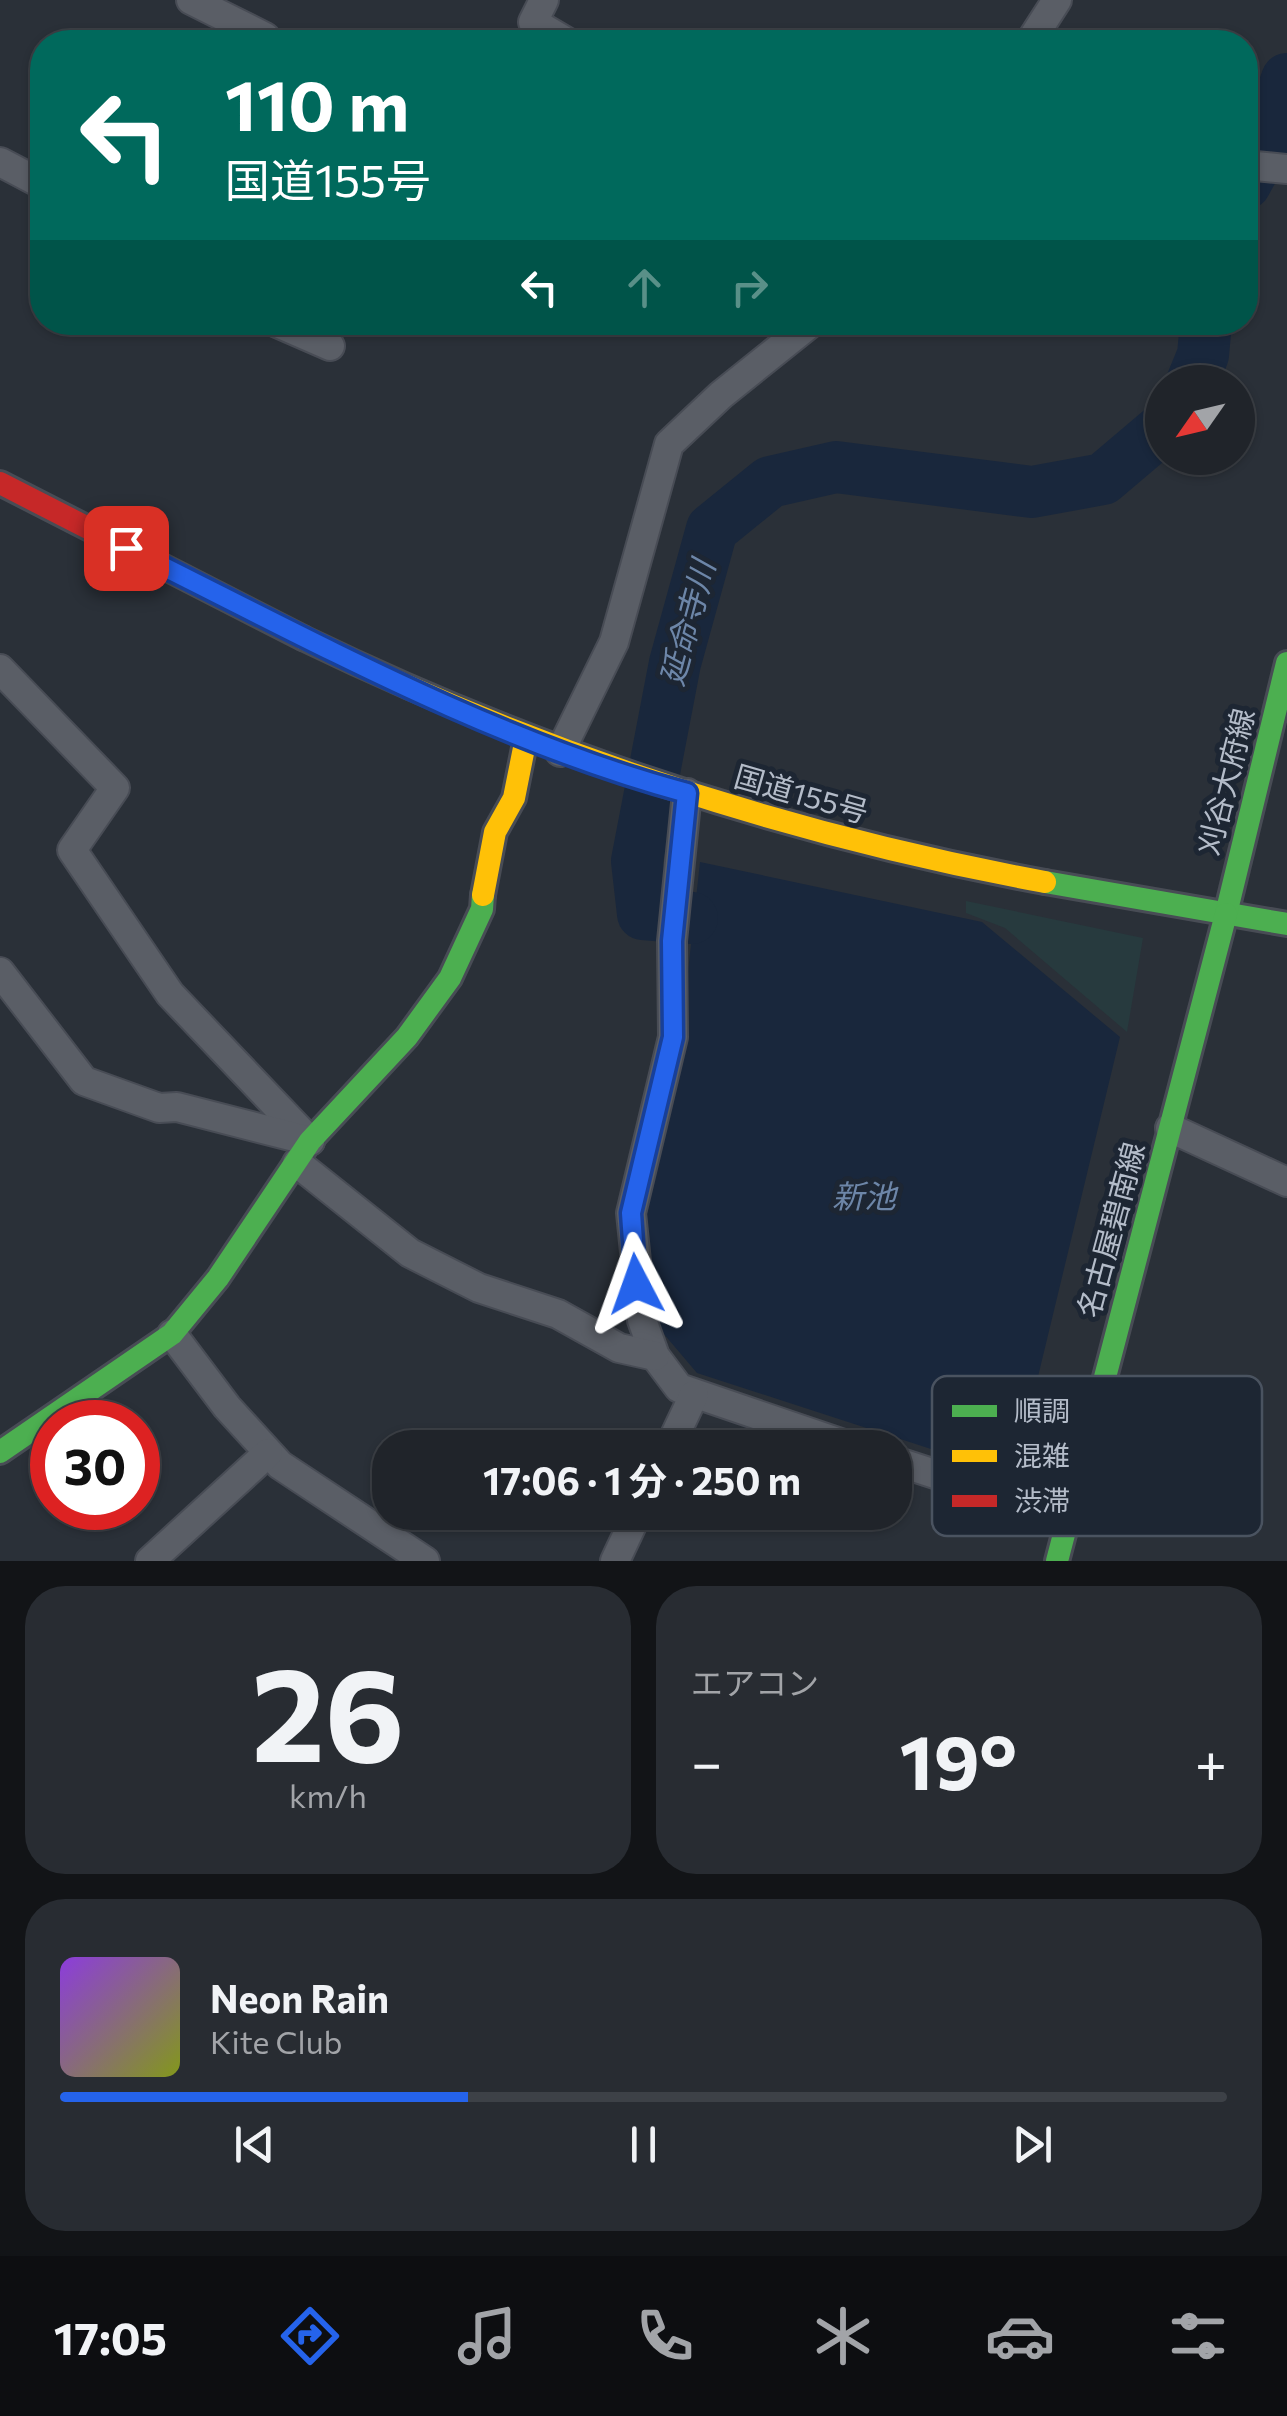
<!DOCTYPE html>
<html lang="ja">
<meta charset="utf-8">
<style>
:root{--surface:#20242a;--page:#282c32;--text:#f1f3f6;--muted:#a2a4a8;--line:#3d4147;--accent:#2563eb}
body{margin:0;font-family:Commissioner,"Noto Sans JP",sans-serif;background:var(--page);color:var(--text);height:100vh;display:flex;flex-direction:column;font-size:38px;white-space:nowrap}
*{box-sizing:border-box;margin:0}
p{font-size:32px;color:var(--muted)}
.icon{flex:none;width:55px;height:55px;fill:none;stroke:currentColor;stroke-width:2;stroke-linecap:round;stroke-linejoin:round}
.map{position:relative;height:1561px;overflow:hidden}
.panel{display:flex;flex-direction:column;gap:25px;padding:25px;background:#121417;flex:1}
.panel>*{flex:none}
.top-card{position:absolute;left:30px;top:30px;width:1228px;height:305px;border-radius:40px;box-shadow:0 2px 8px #0004,0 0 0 2px var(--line);background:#00695c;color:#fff;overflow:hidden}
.needle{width:65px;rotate:236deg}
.buttons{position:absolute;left:1145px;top:365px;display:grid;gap:20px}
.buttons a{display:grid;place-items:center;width:110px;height:110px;border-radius:50%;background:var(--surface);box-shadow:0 2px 8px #0004,0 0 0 2px var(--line);font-size:50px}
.speed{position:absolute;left:30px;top:1400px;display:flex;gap:20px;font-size:50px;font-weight:700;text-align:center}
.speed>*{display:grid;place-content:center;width:130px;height:130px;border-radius:50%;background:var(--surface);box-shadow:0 2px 8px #0004,0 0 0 2px var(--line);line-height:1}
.speed .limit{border:15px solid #d22;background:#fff;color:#111}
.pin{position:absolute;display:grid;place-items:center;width:85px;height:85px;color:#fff;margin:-42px;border-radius:20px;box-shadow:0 5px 15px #0006}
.me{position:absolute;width:110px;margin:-55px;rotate:356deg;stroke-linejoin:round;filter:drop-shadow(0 0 8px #0008)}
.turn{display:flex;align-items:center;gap:35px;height:210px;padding:0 30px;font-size:45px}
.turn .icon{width:130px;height:130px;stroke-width:2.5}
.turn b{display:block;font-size:70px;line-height:85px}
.lanes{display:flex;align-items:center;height:95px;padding:0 30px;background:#0003;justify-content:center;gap:50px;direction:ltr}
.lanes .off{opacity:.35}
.big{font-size:75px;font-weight:700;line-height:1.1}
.panel .card{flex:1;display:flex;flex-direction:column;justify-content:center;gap:15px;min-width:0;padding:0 35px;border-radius:40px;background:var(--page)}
.panel .dial{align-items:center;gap:0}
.dial b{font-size:130px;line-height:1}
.song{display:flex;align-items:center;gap:30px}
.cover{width:120px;height:120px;border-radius:15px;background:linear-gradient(135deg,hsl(270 70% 55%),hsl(70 70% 35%))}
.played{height:10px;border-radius:5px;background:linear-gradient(90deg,var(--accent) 35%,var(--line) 35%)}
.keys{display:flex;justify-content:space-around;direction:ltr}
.heat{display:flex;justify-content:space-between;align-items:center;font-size:55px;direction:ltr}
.panel .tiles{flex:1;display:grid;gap:25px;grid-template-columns:1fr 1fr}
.card:last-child{grid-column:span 2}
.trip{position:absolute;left:372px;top:1430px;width:540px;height:100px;border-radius:40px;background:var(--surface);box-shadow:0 2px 8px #0004,0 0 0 2px var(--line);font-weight:700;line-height:100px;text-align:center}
.tab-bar{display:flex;height:160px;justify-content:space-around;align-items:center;background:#0d0e11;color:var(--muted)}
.tab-bar .icon{width:70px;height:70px}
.tab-bar .on{color:var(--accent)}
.tab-bar b{font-size:45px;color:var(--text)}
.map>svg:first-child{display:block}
.green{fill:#273a3e}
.water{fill:#19273c}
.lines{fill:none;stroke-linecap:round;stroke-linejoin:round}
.river{stroke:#19273c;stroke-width:52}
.street-casing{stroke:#484c55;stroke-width:32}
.fast-casing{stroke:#484c55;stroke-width:28}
.slow-casing{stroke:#484c55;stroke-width:28}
.jam-casing{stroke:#484c55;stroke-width:28}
.street{stroke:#5a5e66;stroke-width:28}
.fast{stroke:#4caf50;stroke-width:22}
.slow{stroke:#ffc107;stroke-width:22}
.jam{stroke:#c62828;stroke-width:22}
.route-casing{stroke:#184099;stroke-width:25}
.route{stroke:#2563eb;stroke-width:18}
.labels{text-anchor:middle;stroke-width:10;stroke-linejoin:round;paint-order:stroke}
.street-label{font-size:30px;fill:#b4bcc9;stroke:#1d2633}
.water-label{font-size:32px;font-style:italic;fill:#6d86a8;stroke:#1d2633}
.key{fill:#1d2633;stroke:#4a5360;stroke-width:2.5}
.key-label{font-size:28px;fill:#b4bcc9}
</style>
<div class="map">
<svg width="1287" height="1561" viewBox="0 0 1287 1561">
<rect width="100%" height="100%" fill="#2a3038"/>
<path class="green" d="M966 901 1143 938 1127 1032 1005 928 966 913Z"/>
<path class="water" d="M700 862 982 922 1120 1037 1014 1476 697 1373 663 1333 644 1285 646 1183 675 1090Z"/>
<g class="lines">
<g class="river">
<path d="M1245 184 1260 157 1287 79"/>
<path d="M1192 382 1203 355 1206 322"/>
<path d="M692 918 643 914 637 861 675 663 712 529 770 482 836 467 1032 492 1103 479 1162 429"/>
</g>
<defs>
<g id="street">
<path d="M191 0 265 37 262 42"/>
<path d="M544 0 533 22 567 42"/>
<path d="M1030 42 1057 0"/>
<path d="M0 162 42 184"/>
<path d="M1245 165 1287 169"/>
<path d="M275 322 330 346"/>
<path d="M0 669 115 788 72 850 170 994 310 1141"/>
<path d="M560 752 614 642 669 444 721 395 812 322"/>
<path d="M687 793 672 941 673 1037 631 1213 642 1320 655 1356 679 1388 855 1448"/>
<path d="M0 972 84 1081 159 1108 177 1107 310 1141"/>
<path d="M1170 1128 1287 1182"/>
<path d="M297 1163 410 1253 479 1288 558 1314 619 1348 655 1356"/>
<path d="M172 1334 227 1407 280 1465 425 1561"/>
<path d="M669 1448 694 1395"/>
<path d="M895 1461 984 1490 1066 1525"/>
<path d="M150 1561 268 1453"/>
<path d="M615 1561 638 1512"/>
</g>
<g id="fast">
<path d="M1045 882 1287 924"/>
<path d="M1226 914 1287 663"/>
<path d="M0 1452 172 1334 218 1278 310 1141 407 1037 450 978 482 909 483 895"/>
<path d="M1057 1561 1226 914"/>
</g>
<g id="slow">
<path d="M303 638C540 753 785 834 1045 882"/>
<path d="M483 895 495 832 514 798 526 738"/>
</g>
<path id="jam" d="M0 483 303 638"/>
</defs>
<use href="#street" class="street-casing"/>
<use href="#fast" class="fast-casing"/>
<use href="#slow" class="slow-casing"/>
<use href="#jam" class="jam-casing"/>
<use href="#street" class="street"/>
<use href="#fast" class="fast"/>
<use href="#slow" class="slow"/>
<use href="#jam" class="jam"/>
</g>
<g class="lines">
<defs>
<path id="route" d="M126 548C308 638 490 740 687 793L672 941 673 1037 631 1213 636 1284"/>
</defs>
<use href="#route" class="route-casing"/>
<use href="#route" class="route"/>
</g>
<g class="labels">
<g class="street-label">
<text transform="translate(1227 782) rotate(-76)" y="10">刈谷大府線</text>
<text transform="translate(801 795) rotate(16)" y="10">国道155号</text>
<text transform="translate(1112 1230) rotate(-75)" y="10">名古屋碧南線</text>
</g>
<g class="water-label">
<text transform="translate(688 623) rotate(-75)" y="11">延命寺川</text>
<text x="864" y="1208">新池</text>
</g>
</g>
<rect x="932" y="1376" width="330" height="160" rx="15" class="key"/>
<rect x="952" y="1405" width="45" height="12" fill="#4caf50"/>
<rect x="952" y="1450" width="45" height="12" fill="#ffc107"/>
<rect x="952" y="1495" width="45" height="12" fill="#c62828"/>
<g class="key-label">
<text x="1014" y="1421">順調</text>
<text x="1014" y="1466">混雑</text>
<text x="1014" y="1511">渋滞</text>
</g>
</svg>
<div class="buttons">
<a><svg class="needle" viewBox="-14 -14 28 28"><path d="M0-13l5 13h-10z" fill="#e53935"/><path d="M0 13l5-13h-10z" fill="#a2a4a8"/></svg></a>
</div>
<div class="speed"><div class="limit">30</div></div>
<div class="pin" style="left:126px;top:548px;background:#d93025"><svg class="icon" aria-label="arrive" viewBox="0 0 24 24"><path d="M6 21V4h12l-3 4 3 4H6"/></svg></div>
<svg class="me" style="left:636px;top:1284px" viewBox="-20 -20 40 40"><path d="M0-17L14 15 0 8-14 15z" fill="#2563eb" stroke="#fff" stroke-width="4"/></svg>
<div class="trip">17:06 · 1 分 · 250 m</div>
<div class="top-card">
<div class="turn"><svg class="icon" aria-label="left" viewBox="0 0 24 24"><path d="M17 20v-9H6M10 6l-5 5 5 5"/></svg><div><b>110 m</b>国道155号</div></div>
<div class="lanes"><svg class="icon" aria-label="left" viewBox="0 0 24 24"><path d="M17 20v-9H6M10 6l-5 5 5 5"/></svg><svg class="icon off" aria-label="ahead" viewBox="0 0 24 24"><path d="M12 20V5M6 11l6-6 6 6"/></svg><svg class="icon off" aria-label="right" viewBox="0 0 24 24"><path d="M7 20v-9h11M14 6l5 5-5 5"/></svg></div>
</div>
</div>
<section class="panel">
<div class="tiles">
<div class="card dial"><b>26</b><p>km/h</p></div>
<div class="card"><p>エアコン</p>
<div class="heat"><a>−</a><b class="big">19°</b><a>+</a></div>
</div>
<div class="card">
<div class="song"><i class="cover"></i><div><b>Neon Rain</b><p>Kite Club</p></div></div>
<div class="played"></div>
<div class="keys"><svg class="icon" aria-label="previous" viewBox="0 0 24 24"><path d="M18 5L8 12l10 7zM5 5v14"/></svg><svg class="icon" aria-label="pause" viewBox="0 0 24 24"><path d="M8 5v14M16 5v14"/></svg><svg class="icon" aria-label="next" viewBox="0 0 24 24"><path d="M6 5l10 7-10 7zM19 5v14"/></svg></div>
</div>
</div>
</section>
<nav class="tab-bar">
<b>17:05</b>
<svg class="icon on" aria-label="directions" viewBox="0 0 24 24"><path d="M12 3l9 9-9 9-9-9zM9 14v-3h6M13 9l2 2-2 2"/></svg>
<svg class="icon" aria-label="music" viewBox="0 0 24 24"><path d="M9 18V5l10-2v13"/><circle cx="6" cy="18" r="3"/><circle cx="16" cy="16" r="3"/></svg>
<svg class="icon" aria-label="phone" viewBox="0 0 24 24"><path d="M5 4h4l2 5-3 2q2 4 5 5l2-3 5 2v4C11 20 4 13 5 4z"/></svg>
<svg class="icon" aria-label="climate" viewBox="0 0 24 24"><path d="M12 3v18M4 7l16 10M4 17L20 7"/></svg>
<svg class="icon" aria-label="car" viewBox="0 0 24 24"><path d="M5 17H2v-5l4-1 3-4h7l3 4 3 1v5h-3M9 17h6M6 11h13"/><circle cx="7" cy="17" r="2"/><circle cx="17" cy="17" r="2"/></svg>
<svg class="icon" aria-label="filters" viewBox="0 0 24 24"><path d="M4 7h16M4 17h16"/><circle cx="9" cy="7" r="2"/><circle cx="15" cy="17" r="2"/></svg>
</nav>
